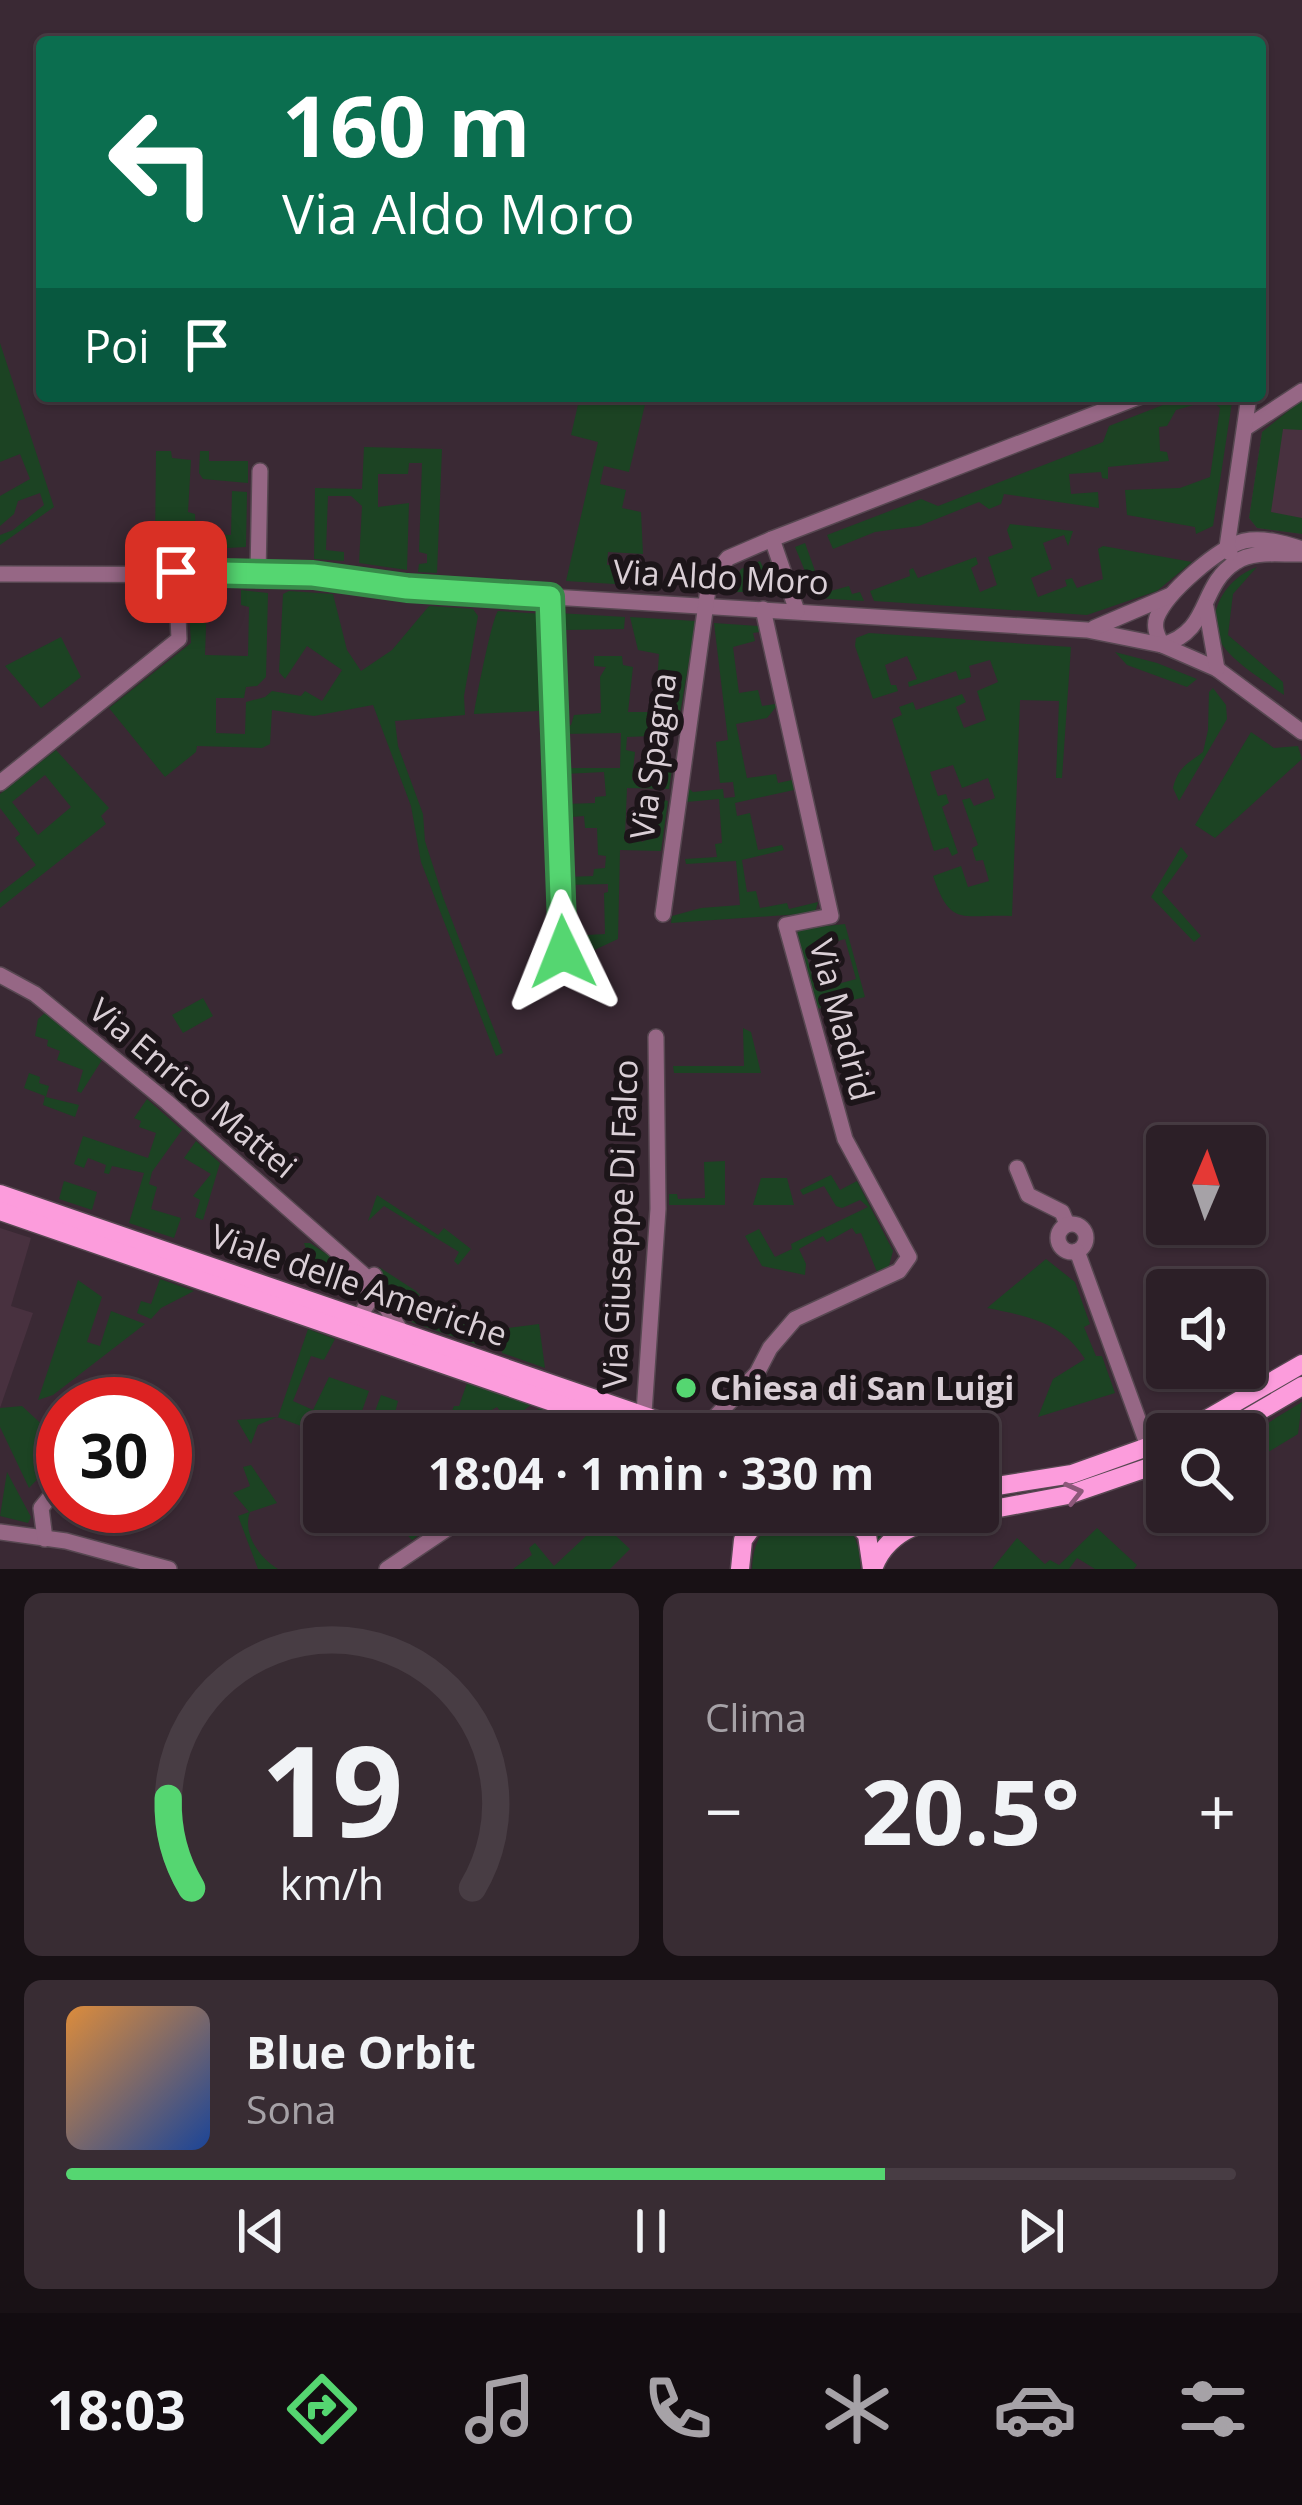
<!DOCTYPE html>
<html lang="it">
<meta charset="utf-8">
<style>
:root{--surface:#2c1f27;--page:#382c33;--text:#f1f3f6;--muted:#a6a2a7;--line:#483d44;--accent:#55d671}
body{margin:0;font-family:"Open Sans",sans-serif;background:var(--page);color:var(--text);height:100vh;display:flex;flex-direction:column;font-size:45px;white-space:nowrap}
*{box-sizing:border-box;margin:0}
p{font-size:39px;color:var(--muted)}
.icon{flex:none;width:66px;height:66px;fill:none;stroke:currentColor;stroke-width:2;stroke-linecap:round;stroke-linejoin:round}
.map{position:relative;height:1569px;overflow:hidden}
.sheet{display:flex;flex-direction:column;gap:24px;padding:24px;background:#181115;flex:1}
.sheet>*{flex:none}
.guide{position:absolute;left:36px;top:36px;width:1230px;height:366px;border-radius:12px;box-shadow:0 3px 9px #0004,0 0 0 3px var(--line);background:#0b6e4f;color:#fff;overflow:hidden}
.needle{width:78px;rotate:2deg}
.controls{position:absolute;left:1146px;top:1125px;display:grid;gap:24px}
.controls a{display:grid;place-items:center;width:120px;height:120px;border-radius:12px;background:var(--surface);box-shadow:0 3px 9px #0004,0 0 0 3px var(--line);font-size:60px}
.speed{position:absolute;left:36px;top:1377px;display:flex;gap:24px;font-size:60px;font-weight:700;text-align:center}
.speed>*{display:grid;place-content:center;width:156px;height:156px;border-radius:50%;background:var(--surface);box-shadow:0 3px 9px #0004,0 0 0 3px var(--line);line-height:1}
.speed .limit{border:18px solid #d22;background:#fff;color:#111}
.pin{position:absolute;display:grid;place-items:center;width:102px;height:102px;color:#fff;margin:-51px;border-radius:24px;box-shadow:0 6px 18px #0006}
.me{position:absolute;width:132px;margin:-66px;rotate:358deg;stroke-linejoin:round;filter:drop-shadow(0 0 9px #0008)}
.turn{display:flex;align-items:center;gap:42px;height:252px;padding:0 48px;font-size:54px}
.turn .icon{width:156px;height:156px;stroke-width:2.5}
.turn b{display:block;font-size:84px;line-height:102px}
.then{display:flex;align-items:center;height:114px;padding:0 48px;background:#0003;gap:24px;font-size:45px}
.big{font-size:90px;font-weight:700;line-height:1.1}
.sheet .card{flex:1;display:flex;flex-direction:column;justify-content:center;gap:18px;min-width:0;padding:0 42px;border-radius:18px;background:var(--page)}
.sheet .dial{align-items:center;gap:0}
.dial svg{height:312px;overflow:visible;fill:none;stroke:var(--line);stroke-width:7;stroke-linecap:round;text-anchor:middle}
.dial text{fill:var(--text);stroke:none}
.song{display:flex;align-items:center;gap:36px}
.cover{width:144px;height:144px;border-radius:18px;background:linear-gradient(135deg,hsl(30 70% 55%),hsl(220 70% 35%))}
.played{height:12px;border-radius:6px;background:linear-gradient(90deg,var(--accent) 70%,var(--line) 70%)}
.keys{display:flex;justify-content:space-around;direction:ltr}
.heat{display:flex;justify-content:space-between;align-items:center;font-size:66px;direction:ltr}
.sheet .tiles{flex:1;display:grid;gap:24px;grid-template-columns:1fr 1fr}
.card:last-child{grid-column:span 2}
.trip{position:absolute;left:303px;top:1413px;width:696px;height:120px;border-radius:12px;background:var(--surface);box-shadow:0 3px 9px #0004,0 0 0 3px var(--line);font-weight:700;line-height:120px;text-align:center}
.menu{display:flex;height:192px;justify-content:space-around;align-items:center;background:#120c10;color:var(--muted)}
.menu .icon{width:84px;height:84px}
.menu .selected{color:var(--accent)}
.menu b{font-size:54px;color:var(--text)}
.map>svg:first-child{display:block}
.built{fill:#48313f}
.green{fill:#1c4323;fill-rule:evenodd}
.lines{fill:none;stroke-linecap:round;stroke-linejoin:round}
.minor-casing{stroke:#574751;stroke-width:18}
.major-casing{stroke:#574751;stroke-width:21}
.minor{stroke:#966785;stroke-width:15}
.major{stroke:#fc9cdc;stroke-width:18}
.oneway{stroke:#8c587a}
.route-casing{stroke:#378b49;stroke-width:30}
.route{stroke:#55d671;stroke-width:21}
.poi-dot{fill:#55d671;stroke:#1c1519;stroke-width:4.5}
.labels{text-anchor:middle;stroke-width:12;stroke-linejoin:round;paint-order:stroke}
.street-label{font-size:33px;fill:#dacfd6;stroke:#1c1519}
.poi-label{font-size:33px;font-weight:bold;fill:#dacfd6;stroke:#1c1519;text-anchor:start}
</style>
<div class="map">
<svg width="1302" height="1569" viewBox="0 0 1302 1569">
<rect width="100%" height="100%" fill="#3a2934"/>
<g class="built">
<path d="M1302 412V534L1257 528 1249 518 1262 432Z"/>
<path d="M0 1228 31 1238 11 1306 33 1313 0 1408Z"/>
</g>
<g class="green">
<path d="M0 343 54 507 0 545V535L13 530 44 505 40 493 18 501 14 514 0 526V496L30 479 20 454 0 462Z"/>
<path d="M580 396H647L629 472 604 466 600 484 626 490 622 508 641 512 643 554 608 552 607 565 644 563 646 586 566 581 598 442 571 435Z"/>
<path d="M1186 396H1233L1213 526 1196 534 1195 527 1127 515 1125 490 1180 488 1210 477 1220 408 1211 400 1176 410 1167 426 1159 427 1160 451 1167 452 1169 461 1108 467V479L1102 478 1101 472 1069 474 1071 494 1098 492 1099 508 1004 494 1001 504 989 509 979 502 919 526 875 532 833 549 827 535 921 499 938 506 1103 442 1109 426Z"/>
<path d="M1302 400V430L1283 429 1271 512 1302 518V534L1257 528 1249 518 1262 432Z"/>
<path d="M364 447 442 449 437 573 418 572 419 564 427 563V554L419 552 422 463H409L408 474H378V507L409 503 407 570 359 563 362 506 351 496H328L326 550 344 552V561L314 559 315 488 362 489Z"/>
<path d="M156 451H171L172 458 191 460 188 512 195 514 196 534 231 535 232 491 247 492 246 547 155 552Z"/>
<path d="M200 451H209V461H248V483L203 479 199 473Z"/>
<path d="M1010 524 1073 531 1068 546 1064 535 1043 543 1052 569 1031 578 1038 597 1067 586 1065 580 1072 578 1077 588 1103 579 1098 549 1103 546 1192 562 1157 591 1087 615 874 601 870 591 910 576 909 570 913 568 918 578 976 557 978 564 971 568 980 592 997 585 988 557 1013 548 1007 530Z"/>
<path d="M805 543 823 593 849 586 852 594 860 592 864 601 816 598 795 547Z"/>
<path d="M760 561 772 586 771 592H729L741 569Z"/>
<path d="M1257 567 1233 594 1228 635 1283 682 1284 695C1266 682 1244 669 1229 653 1198 622 1223 579 1257 567Z"/>
<path d="M188 590H219L217 596 207 600 205 655 248 656 249 607 241 605V590L268 593 266 677 257 686 246 687 244 698H216V733L245 734 246 702 265 697 272 691 301 696 305 691 322 701 342 670 307 646 285 679 279 672 283 594 289 591 333 594 347 650 361 671 392 650 429 606 473 609 478 616 464 696 465 715 395 721 398 746 423 814 425 841 443 897 503 1053 496 1056 421 862 411 806 373 705 314 716 272 710 270 744 262 748 197 746 196 752 165 777 109 708 191 643Z"/>
<path d="M498 611 544 614 556 963 569 966V936L605 934 604 893 608 892V884L567 885V877L593 876 594 869 605 868 606 856 598 855 597 828H585L584 816 572 817V829L565 830V804L595 803V797L606 796 604 772 564 774 563 768H620L621 733 562 734V728L571 725 574 715 601 713 600 677 606 667 594 666V656H622L623 665 633 667 628 712H655L659 654 638 650 630 617 696 621 680 714 667 711 664 724 678 729 676 735 627 737 626 750 635 752 632 780 660 784 663 768 672 770 669 789 627 788 625 835 638 837 642 842 653 836 651 812 654 809 650 803 655 797 668 801 661 851 620 850 618 939 588 953 560 975 550 974 539 711 474 714C476 699 492 618 498 611Z"/>
<path d="M558 613 625 617 624 629 565 630V643H559Z"/>
<path d="M714 623 758 626 760 632 753 633 755 641 733 647 739 693 758 690 762 706 775 704 776 707 767 718 736 724 747 778 776 774 778 783 792 780 794 790 735 803 737 816 750 813 758 850 782 845 784 850 742 860 747 892 756 891 760 908 787 903 789 909 818 902 815 913 671 923 672 916 701 908 740 905 736 861 686 864 685 859 717 857 715 844 722 843 719 799 686 802 687 787 693 792 723 789 724 798 735 797 733 782 720 783 716 742 728 740Z"/>
<path d="M869 633 1071 647 1062 778H1056L1059 701 1020 700 1012 916C961 914 951 928 933 876L961 866 968 887 989 881 983 860 976 861 972 848 978 845 962 800 970 798 974 806 995 798 988 778 962 788 953 765 930 772 938 796 946 794 949 803 942 807 958 853 952 856 948 847 934 851 892 719 902 715 899 707 913 702 916 710 962 694 966 702 956 707 964 728 986 720 977 691 998 682 990 660 969 666 971 677 959 680 956 671 909 687 908 682 917 679 907 656 885 665 891 685H896L898 691 873 699 855 646 856 638Z"/>
<path d="M61 637 81 677 41 708 5 666Z"/>
<path d="M1115 652 1157 663 1197 679 1187 687 1127 665Z"/>
<path d="M1213 688 1226 705 1227 719 1179 801 1173 788C1178 767 1187 764 1203 752L1208 730 1209 692Z"/>
<path d="M1251 732 1274 748 1298 746 1302 759 1215 838 1195 825Z"/>
<path d="M56 750 109 808 101 816 106 824 0 908V893L36 865 15 838 20 834 0 808V794ZM45 775 71 807 38 835 12 802Z"/>
<path d="M1181 847 1188 856 1162 892 1201 936 1194 942 1151 897Z"/>
<path d="M845 924 865 997 816 1009 797 933 800 929ZM845 939 856 979 816 990 805 950Z"/>
<path d="M203 998 213 1016 183 1033 172 1015Z"/>
<path d="M46 1012 102 1060 81 1093 77 1091 83 1070 57 1060 60 1051 47 1046 48 1040 35 1036 38 1019Z"/>
<path d="M743 1028 751 1032 761 1073H674L673 1066H744Z"/>
<path d="M29 1073 40 1077 39 1083 49 1086 46 1097 79 1105 75 1117 43 1105 45 1096 24 1088Z"/>
<path d="M147 1099 182 1130 152 1172 149 1184 157 1187 151 1209 181 1218 174 1238 129 1223 144 1173 112 1166 109 1174 104 1173 106 1165 88 1158 84 1168 74 1164 83 1136 148 1158 156 1133 139 1127 141 1121 134 1118Z"/>
<path d="M196 1141 220 1163 203 1220 195 1217 200 1200 193 1196 211 1174 184 1158Z"/>
<path d="M725 1161V1205H669V1194H677L678 1199 705 1198 704 1162Z"/>
<path d="M831 1175 840 1190 857 1181 893 1251 889 1266 877 1272 861 1233 856 1234 852 1228 827 1242 823 1236 799 1249 806 1264 805 1275 762 1266 745 1236 759 1229 775 1257 792 1249 791 1244 868 1207 860 1200 842 1208 836 1206 824 1186 803 1195 800 1190Z"/>
<path d="M761 1178H787L794 1205H753Z"/>
<path d="M64 1181 97 1192 92 1210 59 1199Z"/>
<path d="M377 1195 438 1235 444 1228 471 1249 458 1265 454 1261 459 1252 384 1206 368 1221Z"/>
<path d="M304 1243H310C332 1258 361 1272 360 1301L289 1278 311 1264Z"/>
<path d="M1046 1259 1075 1282 1090 1324 1084 1327 1096 1356H1102L1115 1393 1038 1417 1053 1379 1085 1359C1062 1322 1027 1316 987 1308Z"/>
<path d="M379 1267 416 1291 420 1295 397 1309Z"/>
<path d="M160 1279 194 1291 161 1308 151 1319 137 1313 141 1301 151 1304Z"/>
<path d="M78 1280 102 1297 87 1342 100 1346 111 1311 145 1324 53 1395 38 1400Z"/>
<path d="M450 1301 454 1325 482 1323 481 1346 411 1322Z"/>
<path d="M539 1324 545 1368 502 1353 499 1329Z"/>
<path d="M308 1329 335 1339 324 1360 311 1356 293 1401 313 1410 329 1377 369 1391 361 1414H374L381 1395 398 1401 395 1413 415 1412 412 1423 421 1422 431 1410 451 1413 454 1406H459L467 1383 531 1405 508 1422 497 1407 458 1429 461 1434H324V1445L309 1429 277 1417 258 1425 251 1444 237 1420 278 1417Z"/>
<path d="M1302 1402 1298 1434 1245 1466C1245 1431 1275 1419 1302 1402Z"/>
<path d="M22 1406 63 1444V1452L29 1488 0 1427V1408Z"/>
<path d="M540 1408 566 1417 570 1426 567 1432 488 1434 502 1426 505 1430Z"/>
<path d="M251 1465 277 1503 250 1512C242 1534 260 1558 278 1569H258L238 1516 249 1512 233 1493 250 1486 243 1467Z"/>
<path d="M7 1472 31 1517 28 1523 0 1516Z"/>
<path d="M386 1512H452L412 1540Z"/>
<path d="M788 1512C830 1512 861 1518 860 1569H752C753 1541 763 1525 788 1512Z"/>
<path d="M869 1512H925L902 1522 879 1542 865 1515Z"/>
<path d="M601 1522 630 1549 610 1569H513L532 1555 529 1548 535 1543 554 1566Z"/>
<path d="M1097 1528 1137 1565 1134 1569H1095L1077 1558 1069 1569H992L1017 1538 1045 1564 1050 1560 1059 1565Z"/>
</g>
<g class="lines">
<defs>
<g id="minor">
<path d="M1247 427 1302 391"/>
<path d="M772 539 1141 396"/>
<path d="M1302 549C1284 543 1263 537 1244 541 1218 548 1167 592 1157 617 1153 628 1158 636 1162 645 1212 631 1198 586 1236 562 1253 550 1282 555 1302 554"/>
<path d="M1230 553 1227 547 1249 396"/>
<path d="M0 574 313 575 407 588 1087 630 1162 645 1217 669 1302 732"/>
<path d="M258 574 260 471"/>
<path d="M550 597 563 952"/>
<path d="M1206 607 1217 669"/>
<path d="M1094 628 1171 595"/>
<path d="M0 783 179 639 176 572"/>
<path d="M663 914 709 582 728 558 772 539 797 611"/>
<path d="M0 975 35 994 167 1102 365 1276 370 1300 359 1317"/>
<path d="M1017 1168 1028 1195 1062 1212 1067 1224"/>
<circle cx="1072" cy="1238" r="14"/>
<path d="M1077 1251 1149 1449"/>
<path d="M374 1275 384 1304 401 1331"/>
<path d="M644 1413 658 1209 656 1037"/>
<path d="M581 1434 604 1417"/>
<path d="M699 1434 757 1373 770 1348 795 1319 899 1271 909 1257 845 1139 786 925 831 916 763 609"/>
<path d="M0 1532 66 1541 169 1569"/>
<path d="M45 1539 41 1508 63 1481"/>
<path d="M387 1569 472 1512"/>
</g>
<g id="major">
<path d="M0 1194 697 1434"/>
<path d="M0 1211 645 1434"/>
<path d="M1181 1434 1302 1364"/>
<path d="M1220 1434 1302 1386"/>
<path d="M978 1489 1072 1474 1167 1440"/>
<path d="M848 1512 867 1535 872 1569"/>
<path d="M978 1512 1068 1495 1167 1461"/>
<path d="M740 1569 743 1540 763 1512"/>
<path d="M873 1569C889 1524 934 1519 976 1512"/>
</g>
</defs>
<use href="#minor" class="minor-casing"/>
<use href="#major" class="major-casing"/>
<use href="#minor" class="minor"/>
<use href="#major" class="major"/>
</g>
<defs><path id="oneway-chevron" d="M-2-3.5L2.5 0L-2 3.5" fill="none" stroke-width="1.6" stroke-linecap="round" stroke-linejoin="round" transform="scale(3)"/></defs>
<use class="oneway" href="#oneway-chevron" transform="translate(1074 1493) rotate(-14)"/>
<g class="lines">
<defs>
<path id="route" d="M176 572 313 575 407 588 550 597 563 952"/>
</defs>
<use href="#route" class="route-casing"/>
<use href="#route" class="route"/>
</g>
<circle class="poi-dot" cx="686" cy="1388" r="12"/>
<g class="labels">
<g class="street-label">
<text transform="translate(721 577) rotate(3)" y="12">Via Aldo Moro</text>
<text transform="translate(653 756) rotate(-82)" y="12">Via Spagna</text>
<text transform="translate(842 1020) rotate(75)" y="12">Via Madrid</text>
<text transform="translate(193 1088) rotate(40)" y="12">Via Enrico Mattei</text>
<text transform="translate(620 1224) rotate(-88)" y="12">Via Giuseppe Di Falco</text>
<text transform="translate(359 1285) rotate(19)" y="12">Viale delle Americhe</text>
</g>
<g class="poi-label">
<text x="710" y="1400">Chiesa di San Luigi</text>
</g>
</g>
</svg>
<div class="controls">
<a><svg class="needle" viewBox="-14 -14 28 28"><path d="M0-13l5 13h-10z" fill="#e53935"/><path d="M0 13l5-13h-10z" fill="#a6a2a7"/></svg></a>
<a><svg class="icon" aria-label="sound" viewBox="0 0 24 24"><path d="M4 9h4l5-4v14l-5-4H4zM17 9q2 3 0 6"/></svg></a>
<a><svg class="icon" aria-label="search" viewBox="0 0 24 24"><circle cx="10" cy="10" r="6"/><path d="M15 15l6 6"/></svg></a>
</div>
<div class="speed"><div class="limit">30</div></div>
<div class="pin" style="left:176px;top:572px;background:#d93025"><svg class="icon" aria-label="arrive" viewBox="0 0 24 24"><path d="M6 21V4h12l-3 4 3 4H6"/></svg></div>
<svg class="me" style="left:563px;top:952px" viewBox="-20 -20 40 40"><path d="M0-17L14 15 0 8-14 15z" fill="#55d671" stroke="#fff" stroke-width="4"/></svg>
<div class="trip">18:04 · 1 min · 330 m</div>
<div class="guide">
<div class="turn"><svg class="icon" aria-label="left" viewBox="0 0 24 24"><path d="M17 20v-9H6M10 6l-5 5 5 5"/></svg><div><b>160 m</b>Via Aldo Moro</div></div>
<div class="then">Poi<svg class="icon" aria-label="arrive" viewBox="0 0 24 24"><path d="M6 21V4h12l-3 4 3 4H6"/></svg></div>
</div>
</div>
<section class="sheet">
<div class="tiles">
<div class="card dial"><svg viewBox="0 0 100 80">
<path d="M14 69A42 42 0 1 1 86 69"/>
<path d="M14 69A42 42 0 0 1 8 46" stroke="#55d671"/>
<text x="50" y="56" font-size="32" font-weight="700">19</text>
<text x="50" y="72" font-size="11">km/h</text>
</svg></div>
<div class="card"><p>Clima</p>
<div class="heat"><a>−</a><b class="big">20.5°</b><a>+</a></div>
</div>
<div class="card">
<div class="song"><i class="cover"></i><div><b>Blue Orbit</b><p>Sona</p></div></div>
<div class="played"></div>
<div class="keys"><svg class="icon" aria-label="previous" viewBox="0 0 24 24"><path d="M18 5L8 12l10 7zM5 5v14"/></svg><svg class="icon" aria-label="pause" viewBox="0 0 24 24"><path d="M8 5v14M16 5v14"/></svg><svg class="icon" aria-label="next" viewBox="0 0 24 24"><path d="M6 5l10 7-10 7zM19 5v14"/></svg></div>
</div>
</div>
</section>
<nav class="menu">
<b>18:03</b>
<svg class="icon selected" aria-label="directions" viewBox="0 0 24 24"><path d="M12 3l9 9-9 9-9-9zM9 14v-3h6M13 9l2 2-2 2"/></svg>
<svg class="icon" aria-label="music" viewBox="0 0 24 24"><path d="M9 18V5l10-2v13"/><circle cx="6" cy="18" r="3"/><circle cx="16" cy="16" r="3"/></svg>
<svg class="icon" aria-label="phone" viewBox="0 0 24 24"><path d="M5 4h4l2 5-3 2q2 4 5 5l2-3 5 2v4C11 20 4 13 5 4z"/></svg>
<svg class="icon" aria-label="climate" viewBox="0 0 24 24"><path d="M12 3v18M4 7l16 10M4 17L20 7"/></svg>
<svg class="icon" aria-label="car" viewBox="0 0 24 24"><path d="M5 17H2v-5l4-1 3-4h7l3 4 3 1v5h-3M9 17h6M6 11h13"/><circle cx="7" cy="17" r="2"/><circle cx="17" cy="17" r="2"/></svg>
<svg class="icon" aria-label="filters" viewBox="0 0 24 24"><path d="M4 7h16M4 17h16"/><circle cx="9" cy="7" r="2"/><circle cx="15" cy="17" r="2"/></svg>
</nav>
